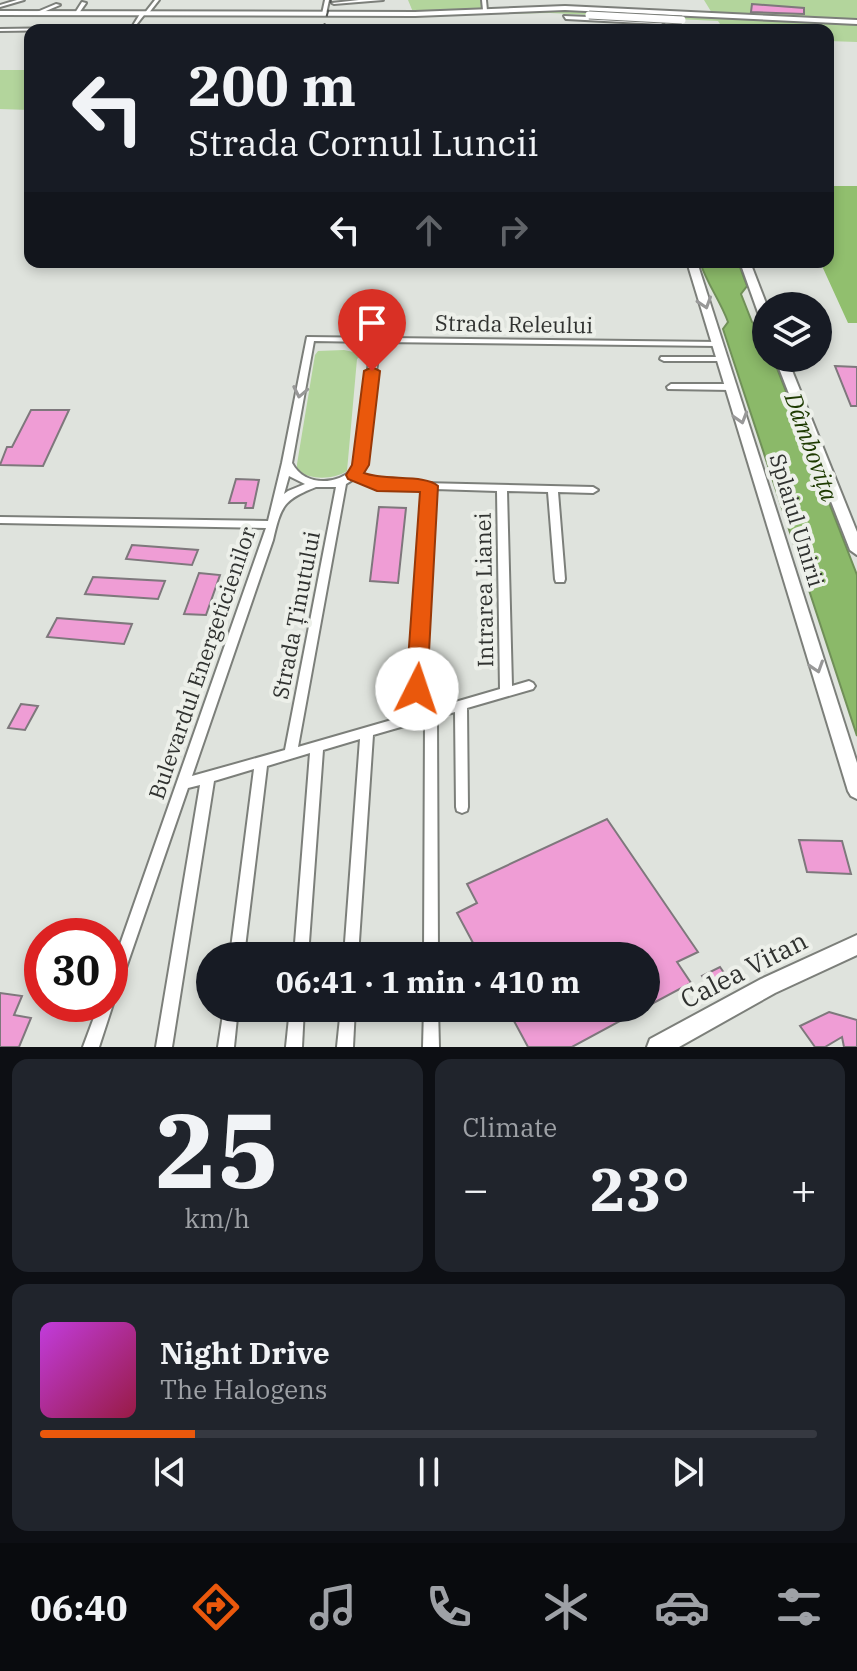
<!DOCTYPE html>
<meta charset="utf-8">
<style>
:root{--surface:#171b24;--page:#20242c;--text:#f1f3f6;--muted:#9ea1a6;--line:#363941;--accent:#ea580c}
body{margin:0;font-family:"IBM Plex Serif",serif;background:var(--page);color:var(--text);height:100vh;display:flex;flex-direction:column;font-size:30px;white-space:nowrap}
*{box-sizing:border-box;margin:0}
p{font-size:26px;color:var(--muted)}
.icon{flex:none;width:44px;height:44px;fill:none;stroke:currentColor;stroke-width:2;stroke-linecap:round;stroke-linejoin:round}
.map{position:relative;height:1047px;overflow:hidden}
.drawer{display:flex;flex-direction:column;gap:12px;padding:12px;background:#0d0f14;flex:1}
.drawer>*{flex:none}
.banner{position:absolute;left:24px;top:24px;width:810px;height:244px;border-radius:16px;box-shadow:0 4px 12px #0003;background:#171b24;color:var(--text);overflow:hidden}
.tools{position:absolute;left:752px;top:292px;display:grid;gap:16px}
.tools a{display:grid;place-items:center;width:80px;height:80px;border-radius:50%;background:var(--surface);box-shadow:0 4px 12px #0003;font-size:40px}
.speed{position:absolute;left:24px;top:918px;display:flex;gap:16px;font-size:40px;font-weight:700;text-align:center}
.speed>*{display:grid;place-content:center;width:104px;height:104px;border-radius:50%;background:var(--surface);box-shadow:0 4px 12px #0003;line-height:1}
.speed .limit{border:12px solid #d22;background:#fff;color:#111}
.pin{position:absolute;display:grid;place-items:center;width:68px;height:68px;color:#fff;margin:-82px -34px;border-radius:50% 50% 50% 0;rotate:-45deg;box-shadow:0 0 8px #0007}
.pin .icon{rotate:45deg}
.me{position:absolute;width:88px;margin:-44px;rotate:4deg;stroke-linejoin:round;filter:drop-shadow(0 0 6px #0008)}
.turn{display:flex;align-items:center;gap:28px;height:168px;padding:0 32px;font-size:36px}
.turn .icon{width:104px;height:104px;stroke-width:2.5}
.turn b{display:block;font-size:56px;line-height:68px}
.lanes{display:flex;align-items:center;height:76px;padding:0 32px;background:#0003;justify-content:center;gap:40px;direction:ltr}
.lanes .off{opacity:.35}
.big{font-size:60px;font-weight:800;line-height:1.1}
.drawer .widget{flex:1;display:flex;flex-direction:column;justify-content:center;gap:12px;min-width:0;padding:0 28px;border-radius:16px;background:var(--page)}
.drawer .dial{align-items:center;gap:0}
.dial b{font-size:104px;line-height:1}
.song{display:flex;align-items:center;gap:24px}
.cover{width:96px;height:96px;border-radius:12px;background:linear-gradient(135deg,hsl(290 70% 55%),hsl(340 70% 35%))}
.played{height:8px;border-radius:4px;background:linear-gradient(90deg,var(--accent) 20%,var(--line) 20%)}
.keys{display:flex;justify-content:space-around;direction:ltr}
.heat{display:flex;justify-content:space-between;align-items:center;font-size:44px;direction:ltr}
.drawer .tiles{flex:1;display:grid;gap:12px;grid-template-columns:1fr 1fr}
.widget:last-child{grid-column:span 2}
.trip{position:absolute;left:196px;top:942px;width:464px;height:80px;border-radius:40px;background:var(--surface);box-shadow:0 4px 12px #0003;font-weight:800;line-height:80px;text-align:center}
.tabs{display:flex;height:128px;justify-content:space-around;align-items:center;background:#090b0e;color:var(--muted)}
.tabs .icon{width:56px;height:56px}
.tabs .active{color:var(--accent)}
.tabs b{font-size:36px;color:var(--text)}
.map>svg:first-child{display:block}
.green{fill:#b3d59c}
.forest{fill:#91bf6e}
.water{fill:#8bb969;stroke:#709058;stroke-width:2}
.building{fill:#ef9dd5;stroke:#7e787c;stroke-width:2}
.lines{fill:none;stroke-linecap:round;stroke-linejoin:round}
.minor-casing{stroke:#7c7f7a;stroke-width:4}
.major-casing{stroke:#7c7f7a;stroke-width:4}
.minor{fill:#fff;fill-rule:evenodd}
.major{fill:#fff;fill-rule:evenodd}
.rail{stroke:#525552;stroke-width:2;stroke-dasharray:7 7;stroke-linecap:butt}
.major-bridge-casing{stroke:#7c7f7a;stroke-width:9;stroke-linecap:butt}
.major-bridge{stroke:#fff;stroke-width:7}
.oneway{stroke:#989898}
.route{fill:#ea580c;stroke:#983908;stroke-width:2}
.labels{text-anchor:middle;stroke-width:8;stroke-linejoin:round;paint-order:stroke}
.street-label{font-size:22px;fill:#303230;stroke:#edf0ea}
.water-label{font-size:24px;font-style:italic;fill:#1d3a00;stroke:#edf0ea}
.near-street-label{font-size:26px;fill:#303230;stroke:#edf0ea}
</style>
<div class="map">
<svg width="857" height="1047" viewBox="0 0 857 1047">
<rect width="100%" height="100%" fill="#dfe3dd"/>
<g class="green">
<path d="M408 0H481L482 8 413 12Z"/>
<path d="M704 0H857V42L828 41V30H724L718 21 550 13 426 15 550 11 715 18Z"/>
<path d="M0 70H30V110L0 109Z"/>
<path d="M344 350 363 354 357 359 347 471C333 480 309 480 297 470V464L315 355 318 351Z"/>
</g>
<path class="forest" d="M828 186H857V323H848L822 266H825L823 262H828Z"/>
<path class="water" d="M700 262H738L747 286 741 294 752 322 762 330 766 358H773L857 575V736L723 329 728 322C720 300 707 284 700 262Z"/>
<g class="building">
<path d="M752 4 804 8V14L751 12Z"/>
<path d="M835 366 857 367V406H851Z"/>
<path d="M31 410H69L43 466 0 465 7 447H12Z"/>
<path d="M236 479 259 480 253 508H245L246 503H229Z"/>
<path d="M379 507 406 508 398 583 370 581Z"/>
<path d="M132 545 198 550 192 565 126 559Z"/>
<path d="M199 573 220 575 206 615 184 614Z"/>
<path d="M93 577 165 581 158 599 85 594Z"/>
<path d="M57 618 132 624 124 644 47 637Z"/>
<path d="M21 704 38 706 25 730 8 728Z"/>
<path d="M607 819 698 952 677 962 691 983 646 1007V956H480L457 913 477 903 467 884Z"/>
<path d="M799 840 842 841 851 874 807 872Z"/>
<path d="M720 967 729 980 711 989 702 976Z"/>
<path d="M0 993 22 996 14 1015 31 1018 19 1047H0Z"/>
<path d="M507 1008H644L572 1047H528Z"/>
<path d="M829 1012 857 1020V1047H844L842 1037 825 1047H815L800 1026Z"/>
</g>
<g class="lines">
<defs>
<g id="minor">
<path d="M17 0H24L0 7V5Z"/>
<path d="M155 0H159L148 14H144Z"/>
<path d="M325 0H329L326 14 324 15 322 14Z"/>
<path d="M359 0H383L334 4 332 3Z"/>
<path d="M482 0H486L487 11 483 10Z"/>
<path d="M82 2 86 3 79 13H75Z"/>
<path d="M56 4 60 5 41 13 37 12Z"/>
<path d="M140 14 144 15 133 29 0 31V29L132 27Z"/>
<path d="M307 337 718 342 722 344 718 346 380 342 363 470 360 474 378 482 593 487 598 490 593 493 558 492 565 579 564 582H556L555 579 548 492 507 491 512 686 529 681 533 683 535 686 533 689 467 708 468 807 467 811 462 813 457 811 456 807 455 712 437 717 438 956H424L425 720 373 735 358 956H344L360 739 323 750 308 956H294L310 753 267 766 244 956H230L254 769 214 781 172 1047H156L200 785 188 788 117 994 115 999 112 1001 113 1004 99 1047H83L99 1004H110V973L266 528 0 523V517L268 521 282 463ZM314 341 372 342 353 469C336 486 304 486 292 463ZM289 476 305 484 288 491 284 494ZM354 479 377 488 425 489 409 715 298 747 346 484ZM316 487H336L285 750 192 776 273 540C281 506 283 500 316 487ZM435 489 497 491 500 689 421 712Z"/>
<path d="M661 357H723L727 359 723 361H664L660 359Z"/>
<path d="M671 384H731L735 387 731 390 668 389 667 387Z"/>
<path d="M224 1008H238L234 1047H218Z"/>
<path d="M290 1008H304L302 1047H286Z"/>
<path d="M341 1008H355L353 1047H337Z"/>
<path d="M424 1008H438L439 1047H423Z"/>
</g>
<g id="major">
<path d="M565 6 857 20V24L565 10 415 16 0 15V11L415 12Z"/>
<path d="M564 16 661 20 664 22 661 24 566 19Z"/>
<path d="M687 262H697L857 763V799L851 796 848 791Z"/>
<path d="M740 262H750L767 306 766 321 760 318Z"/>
<path d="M775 358H787L857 532V555L850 550Z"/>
<path d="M857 935V955L775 993 679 1047H647L650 1039 761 979Z"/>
</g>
</defs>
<use href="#minor" class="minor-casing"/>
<use href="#major" class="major-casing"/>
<use href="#minor" class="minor"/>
<use href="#major" class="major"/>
<path class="rail" d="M323 30 331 0"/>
<defs>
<path id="major-bridge" d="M589 15 682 20"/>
</defs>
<use href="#major-bridge" class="major-bridge-casing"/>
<use href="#major-bridge" class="major-bridge"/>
</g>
<defs><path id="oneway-chevron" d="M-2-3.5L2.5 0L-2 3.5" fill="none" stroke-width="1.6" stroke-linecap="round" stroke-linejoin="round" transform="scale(2)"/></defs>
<g class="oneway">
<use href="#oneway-chevron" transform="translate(705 303) rotate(72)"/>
<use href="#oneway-chevron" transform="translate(300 392) rotate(101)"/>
<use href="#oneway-chevron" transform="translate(741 418) rotate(73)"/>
<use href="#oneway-chevron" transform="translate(817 667) rotate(72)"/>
</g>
<path class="route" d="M372 367 380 371 369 465 364 473C384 481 426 474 438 486L427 689 424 695 417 698 409 695 406 689 420 492 377 491 348 479 346 475 352 465 364 371Z"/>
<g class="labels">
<g class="street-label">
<text transform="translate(514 324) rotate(1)" y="8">Strada Releului</text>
<text transform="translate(797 520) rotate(73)" y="8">Splaiul Unirii</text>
<text transform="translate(484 590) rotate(-91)" y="8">Intrarea Lianei</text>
<text transform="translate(296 615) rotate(-79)" y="8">Strada Ținutului</text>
<text transform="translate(202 663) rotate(-71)" y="8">Bulevardul Energeticienilor</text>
</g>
<g class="water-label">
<text transform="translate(811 447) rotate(70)" y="8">Dâmbovița</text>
</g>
<g class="near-street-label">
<text transform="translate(744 970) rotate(-27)" y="9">Calea Vitan</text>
</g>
</g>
</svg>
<div class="tools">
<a><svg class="icon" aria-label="layers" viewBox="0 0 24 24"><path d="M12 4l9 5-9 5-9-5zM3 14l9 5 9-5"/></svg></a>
</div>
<div class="speed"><div class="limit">30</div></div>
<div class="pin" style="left:372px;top:371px;background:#d93025"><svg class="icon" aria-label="arrive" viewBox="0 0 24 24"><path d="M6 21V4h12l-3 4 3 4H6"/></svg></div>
<svg class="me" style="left:417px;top:689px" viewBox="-20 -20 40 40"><circle r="19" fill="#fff"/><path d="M0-13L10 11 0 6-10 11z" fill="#ea580c"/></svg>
<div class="trip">06:41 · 1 min · 410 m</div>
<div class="banner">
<div class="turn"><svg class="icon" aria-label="left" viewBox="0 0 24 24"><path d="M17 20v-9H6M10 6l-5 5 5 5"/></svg><div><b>200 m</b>Strada Cornul Luncii</div></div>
<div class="lanes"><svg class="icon" aria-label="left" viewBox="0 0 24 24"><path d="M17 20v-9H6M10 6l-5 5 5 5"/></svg><svg class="icon off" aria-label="ahead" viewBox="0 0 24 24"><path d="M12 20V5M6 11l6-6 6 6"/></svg><svg class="icon off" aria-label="right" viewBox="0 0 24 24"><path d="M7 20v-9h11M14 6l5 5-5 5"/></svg></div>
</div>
</div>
<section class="drawer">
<div class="tiles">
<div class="widget dial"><b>25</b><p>km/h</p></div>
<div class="widget"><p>Climate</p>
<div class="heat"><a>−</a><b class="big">23°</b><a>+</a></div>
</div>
<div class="widget">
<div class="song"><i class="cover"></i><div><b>Night Drive</b><p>The Halogens</p></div></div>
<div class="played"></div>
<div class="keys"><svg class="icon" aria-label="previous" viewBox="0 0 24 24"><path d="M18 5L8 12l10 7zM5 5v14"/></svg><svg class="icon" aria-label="pause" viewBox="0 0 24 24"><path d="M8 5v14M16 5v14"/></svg><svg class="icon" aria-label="next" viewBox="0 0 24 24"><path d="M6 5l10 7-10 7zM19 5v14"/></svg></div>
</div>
</div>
</section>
<nav class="tabs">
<b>06:40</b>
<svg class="icon active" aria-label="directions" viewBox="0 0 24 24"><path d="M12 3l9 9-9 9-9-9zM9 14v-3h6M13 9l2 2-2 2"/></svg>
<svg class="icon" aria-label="music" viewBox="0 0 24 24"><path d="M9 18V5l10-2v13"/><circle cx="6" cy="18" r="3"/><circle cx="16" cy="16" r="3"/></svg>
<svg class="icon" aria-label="phone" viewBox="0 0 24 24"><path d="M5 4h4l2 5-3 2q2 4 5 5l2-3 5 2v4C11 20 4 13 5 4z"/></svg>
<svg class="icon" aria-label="climate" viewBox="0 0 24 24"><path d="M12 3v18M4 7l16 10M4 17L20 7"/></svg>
<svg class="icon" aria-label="car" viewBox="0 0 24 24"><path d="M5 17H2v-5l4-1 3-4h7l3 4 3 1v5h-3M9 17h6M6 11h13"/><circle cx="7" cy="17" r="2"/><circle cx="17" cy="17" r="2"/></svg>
<svg class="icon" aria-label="filters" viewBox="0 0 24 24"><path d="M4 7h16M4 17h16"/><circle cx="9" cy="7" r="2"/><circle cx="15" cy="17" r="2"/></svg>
</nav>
